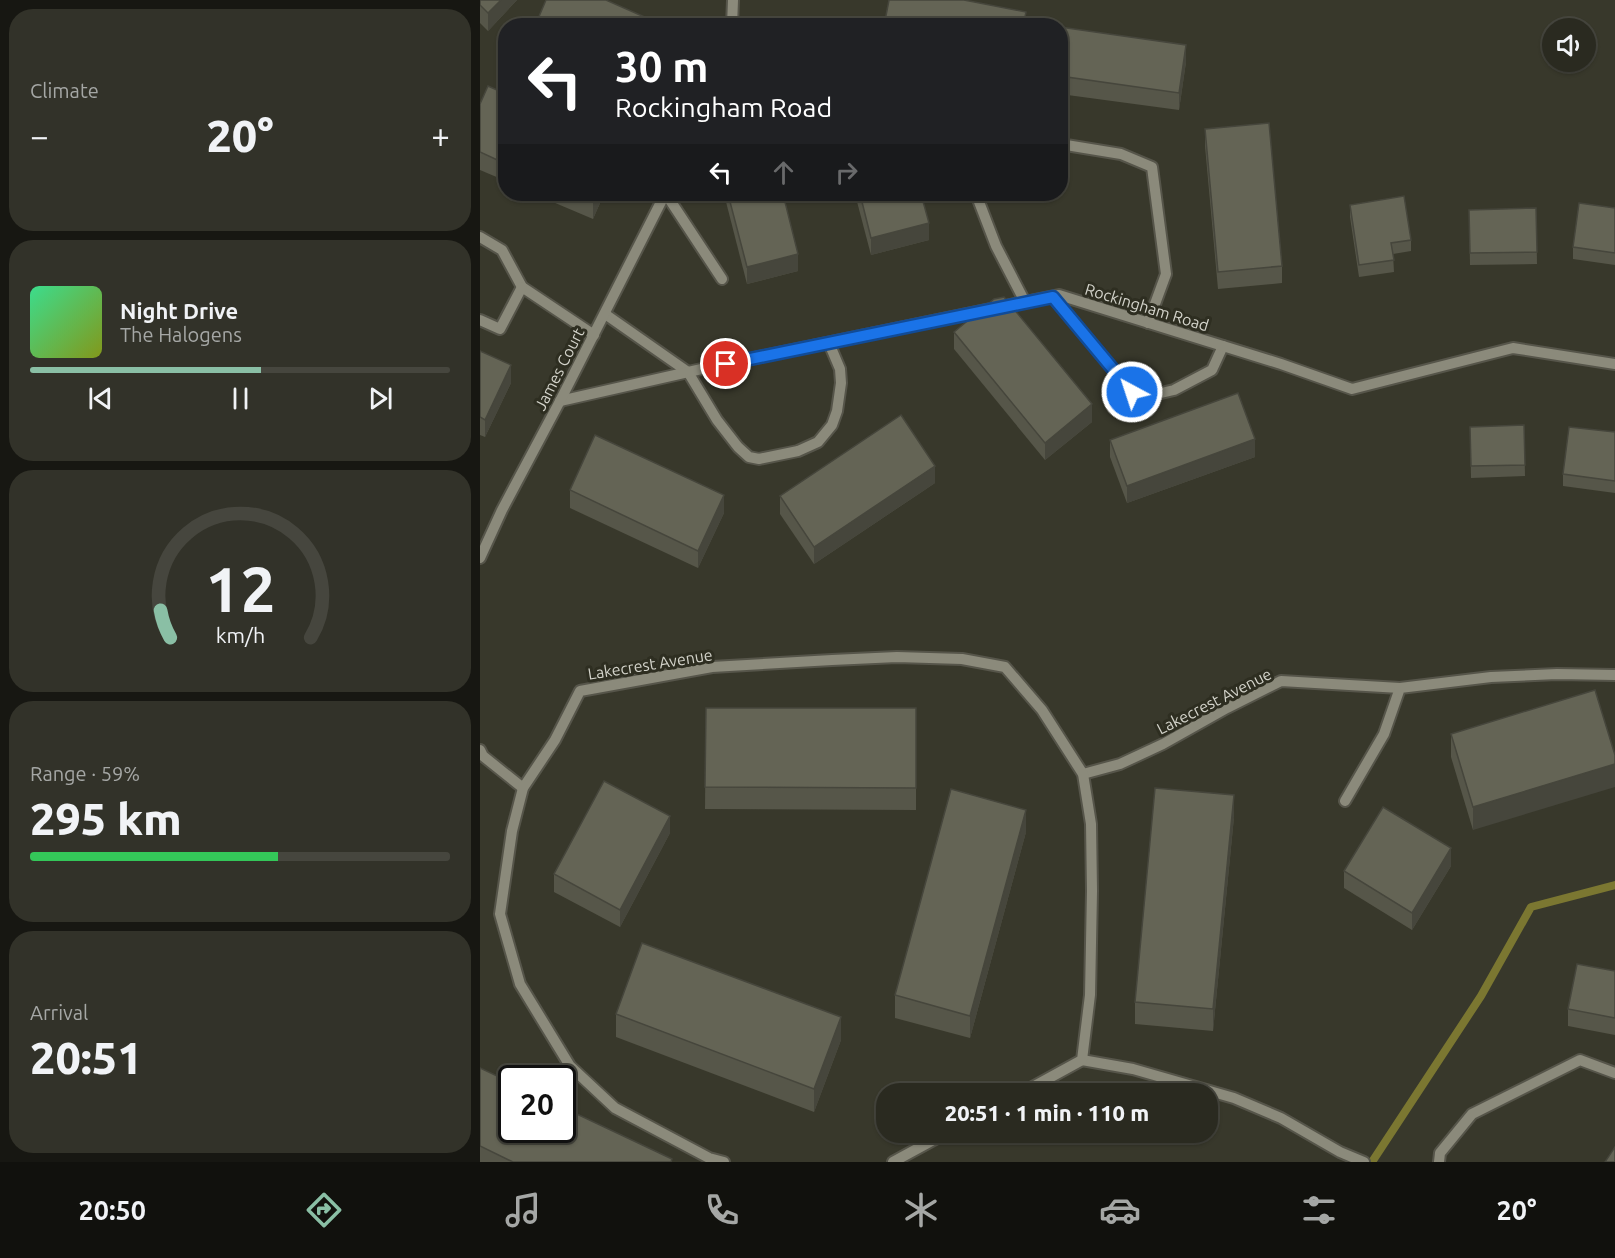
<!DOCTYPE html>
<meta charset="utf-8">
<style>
:root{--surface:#2a2a20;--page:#323229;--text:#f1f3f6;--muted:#a5a7a5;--line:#46463e;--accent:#8abfa5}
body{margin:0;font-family:Ubuntu,sans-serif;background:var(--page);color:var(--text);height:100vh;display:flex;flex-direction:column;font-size:22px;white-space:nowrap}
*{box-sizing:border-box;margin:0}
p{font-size:20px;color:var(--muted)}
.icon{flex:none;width:33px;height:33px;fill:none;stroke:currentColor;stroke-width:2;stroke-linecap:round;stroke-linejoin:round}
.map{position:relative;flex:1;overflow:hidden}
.drawer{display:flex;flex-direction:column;gap:9px;padding:9px;background:#171712;width:480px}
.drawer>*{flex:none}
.guide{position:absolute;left:18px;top:18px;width:570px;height:183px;border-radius:24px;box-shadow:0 2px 4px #0004,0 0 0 2px var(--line);background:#202124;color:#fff;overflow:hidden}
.fabs{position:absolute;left:1062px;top:18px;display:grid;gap:12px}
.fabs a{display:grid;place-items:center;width:54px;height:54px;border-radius:50%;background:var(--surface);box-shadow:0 2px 4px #0004,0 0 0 2px var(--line);font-size:30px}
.speed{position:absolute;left:18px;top:1065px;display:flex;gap:12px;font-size:30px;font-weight:700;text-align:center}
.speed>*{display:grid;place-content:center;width:78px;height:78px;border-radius:50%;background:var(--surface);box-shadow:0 2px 4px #0004,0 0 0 2px var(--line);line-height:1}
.speed .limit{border:3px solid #111;border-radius:9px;background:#fff;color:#111}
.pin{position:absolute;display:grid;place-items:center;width:51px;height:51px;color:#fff;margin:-26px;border:3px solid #fff;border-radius:50%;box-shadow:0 2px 6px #0007}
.me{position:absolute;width:66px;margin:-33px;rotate:320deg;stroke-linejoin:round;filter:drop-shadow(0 0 4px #0008)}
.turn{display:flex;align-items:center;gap:21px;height:126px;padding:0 18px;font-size:27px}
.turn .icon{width:78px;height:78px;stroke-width:2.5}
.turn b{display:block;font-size:42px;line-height:51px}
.lanes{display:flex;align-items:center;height:57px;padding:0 18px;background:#0003;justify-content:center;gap:30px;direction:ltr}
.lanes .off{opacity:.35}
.big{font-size:45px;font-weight:800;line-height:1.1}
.drawer .card{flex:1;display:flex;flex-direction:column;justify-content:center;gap:9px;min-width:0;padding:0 21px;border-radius:24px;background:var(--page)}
.drawer .dial{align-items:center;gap:0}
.dial svg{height:156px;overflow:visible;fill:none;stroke:var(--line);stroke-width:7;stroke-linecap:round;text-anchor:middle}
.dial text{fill:var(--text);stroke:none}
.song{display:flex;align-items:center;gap:18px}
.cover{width:72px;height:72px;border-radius:9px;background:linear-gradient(135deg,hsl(150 70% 55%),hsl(70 70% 35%))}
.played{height:6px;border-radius:3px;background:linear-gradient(90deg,var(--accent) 55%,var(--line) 55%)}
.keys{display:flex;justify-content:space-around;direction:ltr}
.heat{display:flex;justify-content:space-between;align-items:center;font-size:33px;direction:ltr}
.charge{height:9px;border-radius:4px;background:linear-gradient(90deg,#34c759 59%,var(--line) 0)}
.trip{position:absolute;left:396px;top:1083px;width:342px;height:60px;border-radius:24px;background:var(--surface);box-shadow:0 2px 4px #0004,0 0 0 2px var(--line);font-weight:800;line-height:60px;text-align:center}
.dock{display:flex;height:96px;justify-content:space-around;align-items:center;background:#11110d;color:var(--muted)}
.dock .icon{width:42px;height:42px}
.dock .current{color:var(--accent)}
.dock b{font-size:27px;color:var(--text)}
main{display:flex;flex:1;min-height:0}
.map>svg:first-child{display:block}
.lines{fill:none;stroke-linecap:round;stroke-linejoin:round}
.stream{stroke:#7b7731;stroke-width:8}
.minor-casing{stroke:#56554a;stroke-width:14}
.minor{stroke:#8b8a7b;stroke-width:10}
.wall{fill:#565649}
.shaded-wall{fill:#46463c}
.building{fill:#646455;stroke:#46463c;stroke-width:1.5}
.route-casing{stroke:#114b97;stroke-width:15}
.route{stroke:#1a73e8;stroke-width:10}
.labels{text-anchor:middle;stroke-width:6;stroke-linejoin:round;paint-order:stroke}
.street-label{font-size:16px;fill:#d3d3ca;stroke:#2e2e21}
</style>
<main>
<section class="drawer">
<div class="card"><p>Climate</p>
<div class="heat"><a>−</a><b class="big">20°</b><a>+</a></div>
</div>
<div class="card">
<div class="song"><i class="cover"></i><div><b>Night Drive</b><p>The Halogens</p></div></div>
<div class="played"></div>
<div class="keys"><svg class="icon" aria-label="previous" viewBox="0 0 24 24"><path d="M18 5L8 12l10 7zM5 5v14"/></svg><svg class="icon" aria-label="pause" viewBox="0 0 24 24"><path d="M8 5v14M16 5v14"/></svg><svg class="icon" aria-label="next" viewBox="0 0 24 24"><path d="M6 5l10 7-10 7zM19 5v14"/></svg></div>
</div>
<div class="card dial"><svg viewBox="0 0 100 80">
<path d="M14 69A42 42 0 1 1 86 69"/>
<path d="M14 69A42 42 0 0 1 9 55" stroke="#8abfa5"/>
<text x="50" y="56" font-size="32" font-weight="700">12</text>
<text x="50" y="72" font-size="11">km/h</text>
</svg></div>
<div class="card"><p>Range · 59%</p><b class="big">295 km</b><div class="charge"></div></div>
<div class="card"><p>Arrival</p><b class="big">20:51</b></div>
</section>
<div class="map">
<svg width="1135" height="1162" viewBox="0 0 1135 1162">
<rect width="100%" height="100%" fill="#38382b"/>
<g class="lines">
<path class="stream" d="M892 1162 1001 996 1051 907 1135 885"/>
<defs>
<g id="minor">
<path d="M252 26 253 0"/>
<path d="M580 144 641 154 672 167 686 274 668 323"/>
<path d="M186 194 242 279"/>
<path d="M496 194 516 246 545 302"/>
<path d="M0 237 22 250 42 287 114 335"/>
<path d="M573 297 652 392 664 397 694 390 732 370 743 346"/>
<path d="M125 314 208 372 237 420 258 447 269 457 279 459 318 451 338 442 352 425 357 411 361 383 360 369 349 343"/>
<path d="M0 320 20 329 42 287"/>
<path d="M80 401 226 368 579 295 801 364 872 389 1033 348 1135 364"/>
<path d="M0 558 22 510 80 401 185 194"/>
<path d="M0 750 3 756 43 788"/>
<path d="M603 774 640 764 683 744 747 708 801 681 920 688"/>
<path d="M865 801 904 734 920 688 1011 677 1077 674 1135 675"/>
<path d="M602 1060 653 1069 754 1098 801 1118 860 1152 884 1162"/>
<path d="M244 1162 229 1158 135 1108 90 1066 40 984 20 914 32 831 43 788 75 740 100 691 232 667 352 660 417 657 482 659 525 667 562 710 603 774 611 824 612 891 610 995 602 1060 540 1094"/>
<path d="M413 1162 468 1132"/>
<path d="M959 1162 960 1153 992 1114 1100 1060 1135 1073"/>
</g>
</defs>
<use href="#minor" class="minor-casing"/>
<use href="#minor" class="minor"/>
</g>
<g class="wall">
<path d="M0 0H37L8 31 0 23Z"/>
<path d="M580 27 706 62 699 110 580 94Z"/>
<path d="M26 94V181L0 170V104Z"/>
<path d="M725 129 802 266V283L738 289 725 146Z"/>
<path d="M54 194H124L113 219Z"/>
<path d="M244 194H303L318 271 267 284Z"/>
<path d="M375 194H441L449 240 391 255Z"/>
<path d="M870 205 931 240V251L913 254 914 272 879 277 870 217Z"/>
<path d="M1056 208 1057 264 990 265 989 210Z"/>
<path d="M1135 208V265L1093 259V247Z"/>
<path d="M474 332 612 422 565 460 474 349Z"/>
<path d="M0 351 31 383 5 437 0 435Z"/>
<path d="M1044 425 1045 476 991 478 990 427Z"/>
<path d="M1135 432V493L1083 486V474Z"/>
<path d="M630 440 775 457 647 503 630 457Z"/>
<path d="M455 483 334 564 300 514V496Z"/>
<path d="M90 490 244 513 218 568 90 508Z"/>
<path d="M1115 690 993 830 971 757V734Z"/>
<path d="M226 708H436V810L225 809Z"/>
<path d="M754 817 733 1031 655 1024V1002Z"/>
<path d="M546 832 490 1038 415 1018V995Z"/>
<path d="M190 833 140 927 74 892V874Z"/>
<path d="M971 866 932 930 864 888V871Z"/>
<path d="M1135 971V1035L1088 1026V1009Z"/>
<path d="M136 1014 361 1040 334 1112 136 1037Z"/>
<path d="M0 1069 192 1162H0Z"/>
</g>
<g class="shaded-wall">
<path d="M21 0H37L8 31V13Z"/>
<path d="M706 45V62L699 110V93Z"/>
<path d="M117 194H124L113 219V202Z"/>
<path d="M449 223V240L391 255V238Z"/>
<path d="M318 254V271L267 284V267Z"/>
<path d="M31 365V383L5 437V420Z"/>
<path d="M612 404V422L565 460V443Z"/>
<path d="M775 439V457L647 503V486Z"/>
<path d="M455 466V483L334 564V547Z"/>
<path d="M244 495V513L218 568V551Z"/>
<path d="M1135 764V787L993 830V807Z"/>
<path d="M754 795V817L733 1031V1009Z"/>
<path d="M546 810V832L490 1038V1016Z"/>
<path d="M190 816V833L140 927V910Z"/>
<path d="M971 848V866L932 930V913Z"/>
<path d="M361 1017V1040L334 1112V1089Z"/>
</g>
<g class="building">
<path d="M0 0H21L8 13 0 5Z"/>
<path d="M66 0H126L185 26H55Z"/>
<path d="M409 0H484L546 12 544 22 569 26H404Z"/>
<path d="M580 27 706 45 699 93 580 76Z"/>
<path d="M8 86 26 94V164L0 152V104Z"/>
<path d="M789 123 802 266 738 272 725 129Z"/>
<path d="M93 194H117L113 202Z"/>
<path d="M248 194H303L318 254 267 267Z"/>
<path d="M380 194H441L449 223 391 238Z"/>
<path d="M924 196 931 240 911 243 914 260 879 265 870 205Z"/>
<path d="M1099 203 1135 208V253L1093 247Z"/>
<path d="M1056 208 1057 252 990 253 989 210Z"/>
<path d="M524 297 612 404 565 443 474 332 514 299Z"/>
<path d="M0 351 31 365 5 420 0 417Z"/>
<path d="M758 393 775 439 647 486 630 440Z"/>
<path d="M421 415 455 466 334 547 300 496Z"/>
<path d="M1044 425 1045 465 991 466 990 427Z"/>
<path d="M1089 427 1135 432V481L1083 474Z"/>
<path d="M115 435 244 495 218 551 90 490Z"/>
<path d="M1115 690 1135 755V764L993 807 971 734Z"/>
<path d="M226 708H436V788L225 787Z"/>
<path d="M124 781 190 816 140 910 74 874Z"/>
<path d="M675 788 754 795 733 1009 655 1002Z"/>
<path d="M471 789 546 810 490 1016 415 995Z"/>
<path d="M903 807 971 848 932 913 864 871Z"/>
<path d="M162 943 361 1017 334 1089 136 1014Z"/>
<path d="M1097 964 1135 971V1018L1088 1009Z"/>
<path d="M0 1068 32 1083V1130H82V1107L192 1159 191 1162H33L0 1146Z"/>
<path d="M1135 1147V1162H1125Z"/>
</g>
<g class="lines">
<defs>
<path id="route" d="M246 364 573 297 652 392"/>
</defs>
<use href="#route" class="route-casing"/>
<use href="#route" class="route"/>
</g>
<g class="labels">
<g class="street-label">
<text transform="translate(667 307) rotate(17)" y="6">Rockingham Road</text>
<text transform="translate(79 369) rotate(-63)" y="6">James Court</text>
<text transform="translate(170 664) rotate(-9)" y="6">Lakecrest Avenue</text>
<text transform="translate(734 701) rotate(-27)" y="6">Lakecrest Avenue</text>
</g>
</g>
</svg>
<div class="fabs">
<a><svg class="icon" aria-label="sound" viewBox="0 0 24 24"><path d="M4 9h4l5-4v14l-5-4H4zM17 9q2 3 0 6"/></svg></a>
</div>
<div class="speed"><div class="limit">20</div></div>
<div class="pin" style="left:246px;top:364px;background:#d93025"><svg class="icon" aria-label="arrive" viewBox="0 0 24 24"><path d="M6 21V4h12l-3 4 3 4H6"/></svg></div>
<svg class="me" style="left:652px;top:392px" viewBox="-20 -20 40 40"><circle r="17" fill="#1a73e8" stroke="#fff" stroke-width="3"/><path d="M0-11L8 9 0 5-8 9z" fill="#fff"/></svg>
<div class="trip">20:51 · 1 min · 110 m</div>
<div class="guide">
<div class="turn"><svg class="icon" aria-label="left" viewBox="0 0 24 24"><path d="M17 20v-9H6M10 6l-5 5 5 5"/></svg><div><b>30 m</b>Rockingham Road</div></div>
<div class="lanes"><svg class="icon" aria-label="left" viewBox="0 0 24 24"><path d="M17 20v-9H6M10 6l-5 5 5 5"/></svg><svg class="icon off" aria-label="ahead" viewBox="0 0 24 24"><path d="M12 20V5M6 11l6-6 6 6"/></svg><svg class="icon off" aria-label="right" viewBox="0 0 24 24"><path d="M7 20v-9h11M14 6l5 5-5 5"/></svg></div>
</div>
</div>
</main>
<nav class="dock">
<b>20:50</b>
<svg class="icon current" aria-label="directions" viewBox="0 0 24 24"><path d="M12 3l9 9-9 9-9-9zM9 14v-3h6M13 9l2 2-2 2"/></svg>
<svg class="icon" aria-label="music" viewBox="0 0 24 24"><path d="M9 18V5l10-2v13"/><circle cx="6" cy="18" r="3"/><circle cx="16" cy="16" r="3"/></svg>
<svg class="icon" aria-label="phone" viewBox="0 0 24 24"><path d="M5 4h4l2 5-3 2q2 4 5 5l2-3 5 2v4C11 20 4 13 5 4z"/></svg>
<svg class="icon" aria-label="climate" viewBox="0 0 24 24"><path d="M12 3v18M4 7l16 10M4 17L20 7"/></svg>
<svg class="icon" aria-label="car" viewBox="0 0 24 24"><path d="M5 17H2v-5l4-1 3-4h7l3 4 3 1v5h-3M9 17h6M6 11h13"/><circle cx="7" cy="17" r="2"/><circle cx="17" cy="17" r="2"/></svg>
<svg class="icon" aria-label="filters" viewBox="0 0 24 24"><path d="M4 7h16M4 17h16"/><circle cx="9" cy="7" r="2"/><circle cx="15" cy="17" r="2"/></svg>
<b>20°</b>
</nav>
